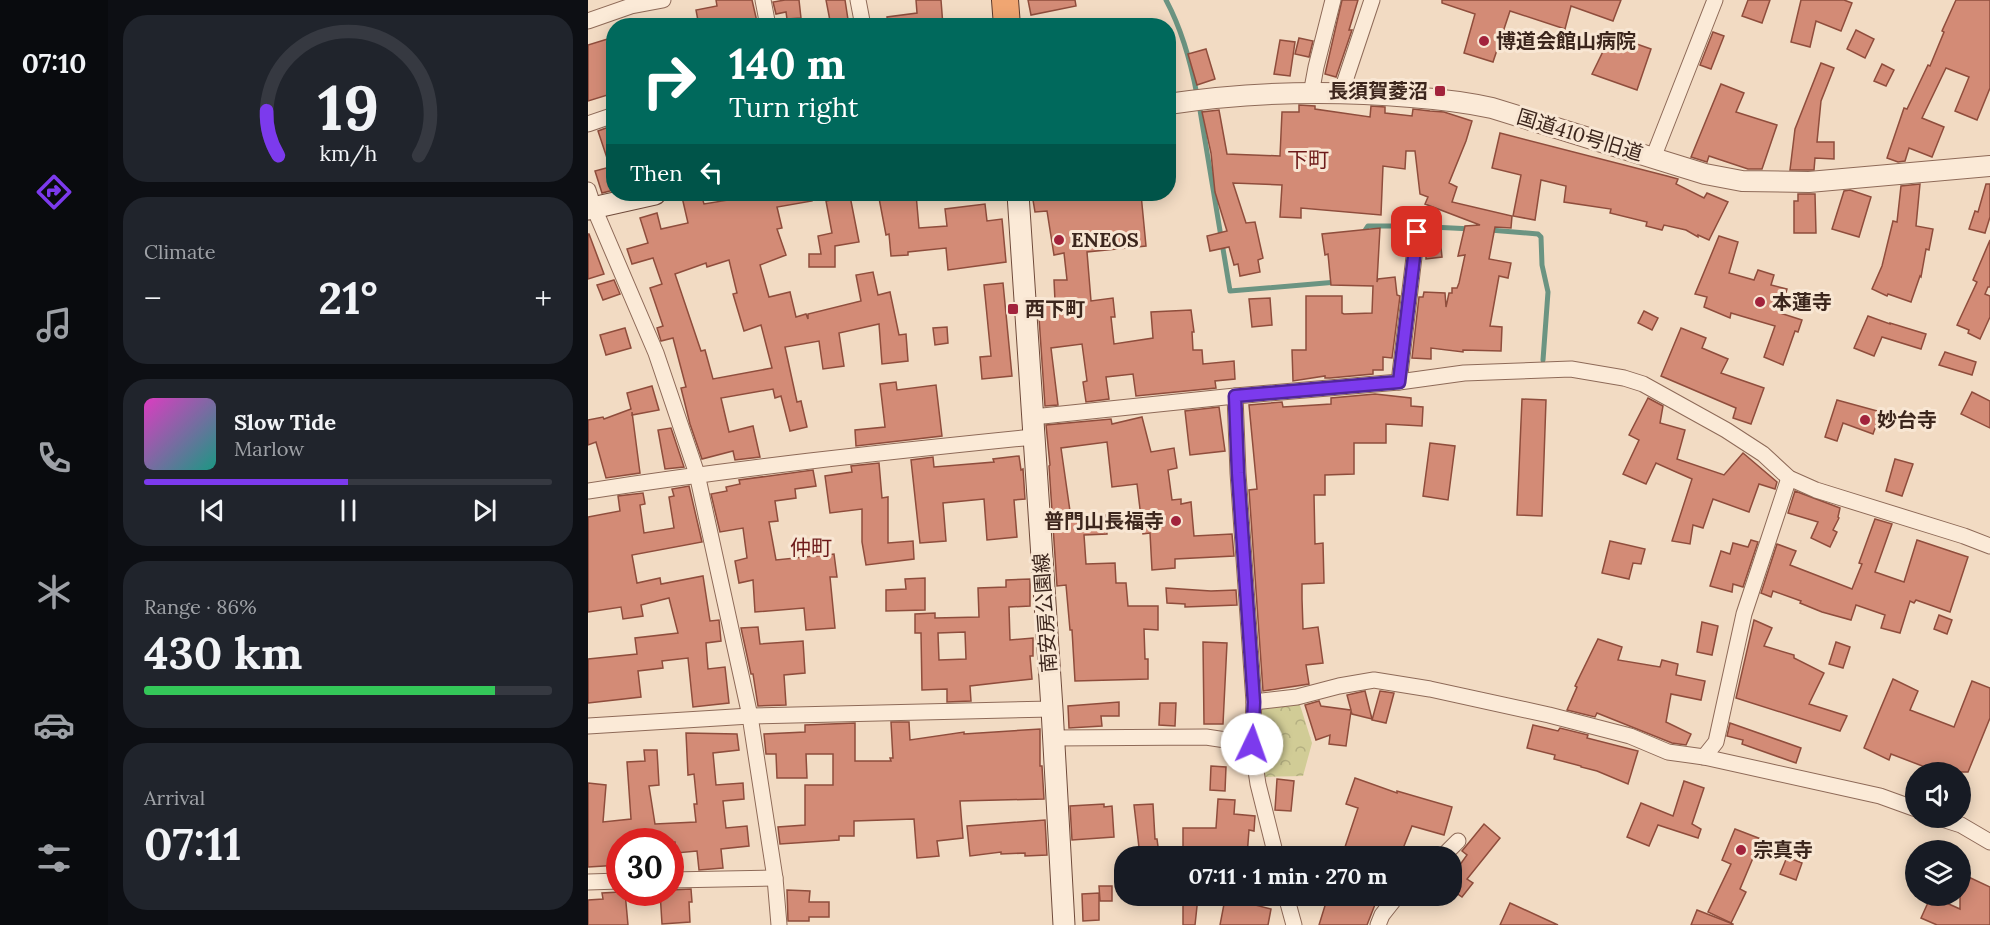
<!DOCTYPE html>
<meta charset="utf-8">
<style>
:root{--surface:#171b24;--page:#20242c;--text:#f1f3f6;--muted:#9ea1a6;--line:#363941;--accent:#7c3aed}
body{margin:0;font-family:Lora,"Noto Sans JP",serif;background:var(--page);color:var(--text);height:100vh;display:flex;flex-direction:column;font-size:22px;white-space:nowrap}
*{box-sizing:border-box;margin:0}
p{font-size:20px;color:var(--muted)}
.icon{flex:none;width:33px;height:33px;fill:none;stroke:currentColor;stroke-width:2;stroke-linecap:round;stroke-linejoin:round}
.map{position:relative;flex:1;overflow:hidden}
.details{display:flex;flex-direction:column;gap:15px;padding:15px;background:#0d0f14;width:480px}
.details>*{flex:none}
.guide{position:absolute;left:18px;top:18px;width:570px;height:183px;border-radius:24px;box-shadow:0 3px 15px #0003;background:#00695c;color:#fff;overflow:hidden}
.buttons{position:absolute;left:1317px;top:762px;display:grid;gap:12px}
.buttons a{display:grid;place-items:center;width:66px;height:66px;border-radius:50%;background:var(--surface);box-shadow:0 3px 15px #0003;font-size:30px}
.speed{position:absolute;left:18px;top:828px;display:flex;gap:12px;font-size:30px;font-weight:700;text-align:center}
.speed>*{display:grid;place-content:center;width:78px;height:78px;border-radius:50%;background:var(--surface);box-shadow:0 3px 15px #0003;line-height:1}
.speed .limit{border:9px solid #d22;background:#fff;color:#111}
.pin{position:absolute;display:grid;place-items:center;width:51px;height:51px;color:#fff;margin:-26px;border-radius:12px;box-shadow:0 3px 9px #0006}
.me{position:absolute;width:66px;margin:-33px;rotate:3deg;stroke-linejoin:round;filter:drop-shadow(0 0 4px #0008)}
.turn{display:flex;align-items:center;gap:21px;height:126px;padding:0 24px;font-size:27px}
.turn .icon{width:78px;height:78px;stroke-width:2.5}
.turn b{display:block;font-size:42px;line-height:51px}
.then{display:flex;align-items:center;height:57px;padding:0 24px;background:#0003;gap:12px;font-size:22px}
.big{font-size:45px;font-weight:700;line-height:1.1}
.details .tile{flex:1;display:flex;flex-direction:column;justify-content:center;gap:9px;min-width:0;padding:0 21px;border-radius:24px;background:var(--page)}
.details .dial{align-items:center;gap:0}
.dial svg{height:156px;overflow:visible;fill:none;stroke:var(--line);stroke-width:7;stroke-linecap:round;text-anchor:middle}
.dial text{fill:var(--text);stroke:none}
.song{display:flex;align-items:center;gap:18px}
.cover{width:72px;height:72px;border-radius:9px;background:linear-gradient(135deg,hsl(310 70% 55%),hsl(170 70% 35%))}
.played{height:6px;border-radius:3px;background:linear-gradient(90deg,var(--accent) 50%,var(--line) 50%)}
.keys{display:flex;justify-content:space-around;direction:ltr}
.heat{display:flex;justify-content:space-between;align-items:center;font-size:33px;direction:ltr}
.charge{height:9px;border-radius:4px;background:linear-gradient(90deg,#34c759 86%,var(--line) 0)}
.trip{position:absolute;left:526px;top:846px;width:348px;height:60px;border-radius:24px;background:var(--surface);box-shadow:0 3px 15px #0003;font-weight:700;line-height:60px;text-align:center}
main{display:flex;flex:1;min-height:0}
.dock{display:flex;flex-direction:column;width:108px;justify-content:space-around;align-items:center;background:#090b0e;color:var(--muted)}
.dock .icon{width:42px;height:42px}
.dock .on{color:var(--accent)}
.dock b{font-size:27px;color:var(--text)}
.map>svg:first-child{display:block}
.park{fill:url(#park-crowns)}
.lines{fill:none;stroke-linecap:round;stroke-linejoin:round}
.stream{stroke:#6b9482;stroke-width:5}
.building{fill:#d38b76;stroke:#8f4d3c;stroke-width:1.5;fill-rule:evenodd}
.minor-casing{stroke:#8e6a58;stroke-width:17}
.tertiary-casing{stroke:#8e6a58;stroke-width:22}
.secondary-casing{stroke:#704b3b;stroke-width:23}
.trunk-casing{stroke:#5b392c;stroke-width:28}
.minor{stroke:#fbead7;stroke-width:15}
.tertiary{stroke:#fbead7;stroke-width:20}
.secondary{stroke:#fbead7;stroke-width:21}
.trunk{stroke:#f0a672;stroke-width:26}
.route-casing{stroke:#51269a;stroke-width:15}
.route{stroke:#7c3aed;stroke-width:10}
.poi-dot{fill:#a2233c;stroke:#f8e6d3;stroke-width:2}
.labels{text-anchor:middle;stroke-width:6;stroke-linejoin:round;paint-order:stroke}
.poi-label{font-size:20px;font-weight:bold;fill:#3c261d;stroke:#f8e6d3;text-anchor:start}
.street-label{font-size:20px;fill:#3c261d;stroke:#f8e6d3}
.neighbourhood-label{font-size:21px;fill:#6d1a19;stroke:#f8e6d3}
</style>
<main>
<nav class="dock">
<b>07:10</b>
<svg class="icon on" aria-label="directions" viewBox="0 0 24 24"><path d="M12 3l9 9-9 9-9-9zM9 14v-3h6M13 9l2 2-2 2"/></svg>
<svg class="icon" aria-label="music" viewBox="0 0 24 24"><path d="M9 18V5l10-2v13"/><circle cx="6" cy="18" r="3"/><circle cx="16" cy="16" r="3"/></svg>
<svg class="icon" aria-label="phone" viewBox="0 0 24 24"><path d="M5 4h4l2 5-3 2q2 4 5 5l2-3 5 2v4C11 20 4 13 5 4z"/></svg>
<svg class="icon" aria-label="climate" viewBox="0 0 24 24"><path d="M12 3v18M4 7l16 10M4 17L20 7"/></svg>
<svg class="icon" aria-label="car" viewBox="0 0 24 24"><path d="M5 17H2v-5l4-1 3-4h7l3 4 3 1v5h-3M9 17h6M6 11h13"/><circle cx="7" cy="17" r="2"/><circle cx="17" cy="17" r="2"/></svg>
<svg class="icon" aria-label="filters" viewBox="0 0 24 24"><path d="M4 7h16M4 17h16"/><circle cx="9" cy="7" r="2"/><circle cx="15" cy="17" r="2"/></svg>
</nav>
<section class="details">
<div class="tile dial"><svg viewBox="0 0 100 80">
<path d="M14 69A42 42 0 1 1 86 69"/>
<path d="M14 69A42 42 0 0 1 8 46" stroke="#7c3aed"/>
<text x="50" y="56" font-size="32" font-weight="700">19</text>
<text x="50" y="72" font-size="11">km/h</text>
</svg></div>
<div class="tile"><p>Climate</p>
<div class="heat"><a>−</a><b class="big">21°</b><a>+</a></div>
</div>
<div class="tile">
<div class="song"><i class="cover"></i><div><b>Slow Tide</b><p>Marlow</p></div></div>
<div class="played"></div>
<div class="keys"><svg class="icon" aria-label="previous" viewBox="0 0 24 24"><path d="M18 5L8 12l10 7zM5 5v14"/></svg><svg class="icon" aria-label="pause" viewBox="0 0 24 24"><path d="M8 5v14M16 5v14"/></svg><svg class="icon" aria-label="next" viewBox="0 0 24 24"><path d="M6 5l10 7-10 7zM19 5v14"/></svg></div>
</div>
<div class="tile"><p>Range · 86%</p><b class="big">430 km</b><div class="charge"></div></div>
<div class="tile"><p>Arrival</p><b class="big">07:11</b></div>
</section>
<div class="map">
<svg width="1402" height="925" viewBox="0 0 1402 925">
<defs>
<pattern id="park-crowns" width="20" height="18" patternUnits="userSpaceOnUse" patternTransform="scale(1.5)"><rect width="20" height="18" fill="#d1cc96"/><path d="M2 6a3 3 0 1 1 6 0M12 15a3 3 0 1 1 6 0" fill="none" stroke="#b4af81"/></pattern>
</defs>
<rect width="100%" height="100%" fill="#f2dbc3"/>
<path class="park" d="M711 702 724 743 715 776 673 777 669 744 671 708Z"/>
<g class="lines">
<g class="stream">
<path d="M578 0C593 28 603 63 609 95"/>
<path d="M611 104 642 291 749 282"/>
<path d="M902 230 950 234 953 237 954 265 960 292 955 360"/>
<path d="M774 235 780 226H824L884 229"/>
</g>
</g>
<g class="building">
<path d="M128 0H164L170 26H111L108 10 129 6Z"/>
<path d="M197 0H211L213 18 199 19 198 12 188 14 185 2Z"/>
<path d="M238 0H257L261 26H243Z"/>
<path d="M328 0H353L355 26H300L299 17 329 13Z"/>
<path d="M440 0H487L488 6 443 15Z"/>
<path d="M754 0H770L761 30H764L748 77 737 74Z"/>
<path d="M854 0H1033L1025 21 983 6 977 29 922 11 905 62 876 53 887 14 854 3Z"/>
<path d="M1160 0H1182L1174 23 1154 16Z"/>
<path d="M1213 0H1256L1264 3 1253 31 1228 21 1222 47 1203 42Z"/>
<path d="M1368 0H1402V88L1389 120 1367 111 1381 77 1358 68 1334 118 1356 127 1344 157 1321 148 1317 161 1310 162 1299 158 1316 108 1319 109 1340 65 1342 66 1356 32 1354 31Z"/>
<path d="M1268 30 1286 39 1277 58 1259 49Z"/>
<path d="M1125 32 1136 36 1123 69 1112 65Z"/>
<path d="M1023 35 1063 49 1049 90 1004 74Z"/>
<path d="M26 37V93L0 101V45Z"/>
<path d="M711 38 725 41 721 57 707 54Z"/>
<path d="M692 40 707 42 702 76 686 74Z"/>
<path d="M618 49 627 79 609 85 600 54Z"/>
<path d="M1233 63 1246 68 1233 101 1229 142H1246V159L1227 158 1226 170H1202L1207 129Z"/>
<path d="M1294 64 1306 70 1298 86 1286 81Z"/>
<path d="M1133 84 1156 93 1148 112 1189 125 1174 169H1160L1121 156 1119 162 1103 157Z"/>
<path d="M711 105 727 106V109L782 117 783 106 797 107V113L824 116 825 109 842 111 856 112 884 121 878 141 861 183 869 187 864 202 924 216 923 228 907 227 901 259 923 263 920 278 911 276 902 326 914 327 913 351 875 350V352L843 348V359L824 358 831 297H835L836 292 857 293 858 307 861 293H864V288H869L871 283 877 255 870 256 877 226 892 225 837 204 840 197 832 194 827 151H818L817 169 795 166 793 215 713 208V218L692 217 694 185 645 183 658 223 667 222 675 258 670 260 672 272 652 276 650 264 646 265 641 247 622 251 619 236 639 231 627 192 623 153 614 112 631 110 639 154 692 156 694 112H711Z"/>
<path d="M26 125V190L14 193 7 171 22 167 10 131Z"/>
<path d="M912 133 1079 176 1090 179 1088 184 1116 198 1119 193 1140 202 1121 240 1110 235V237L1098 230 1076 225 1074 230 1058 226 1059 222 1022 213 1023 209 976 202 978 186 953 180 947 220 925 216 933 175 904 168Z"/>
<path d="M1332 184 1328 226 1345 229 1341 250 1338 249 1333 277 1332 276 1323 302 1300 294 1299 296 1284 289 1294 266 1305 221 1309 222 1313 186Z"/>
<path d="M1398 184H1402V217L1397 233 1381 229 1387 211 1390 212Z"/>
<path d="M1262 190 1283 197 1271 237 1244 229 1256 191Z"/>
<path d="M109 194H113L116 204 153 198 152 194H223L224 201 189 207 194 228 189 229 198 255 172 265 181 297 202 292 208 317 218 314 220 319V314L273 301 268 275 285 272 290 295 302 292 311 335 318 334 320 361 294 364 291 324 251 333 256 366 235 369 231 341 197 347 209 402 213 401 219 427 202 431 193 396 187 398 185 389 133 398 141 432 165 426 172 457 147 460 145 451 114 459 102 424 93 388 98 387 85 338 73 341 69 328 75 326 62 288 74 284 65 258 44 264 39 249 60 243 52 218 69 213 73 229 100 223 94 197ZM141 260 149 293 145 294 156 331 173 325 184 368 125 379 117 350 113 351 87 274 118 263 119 267Z"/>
<path d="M308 194H328L331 228 359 226 357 209 397 204 399 221 414 219 418 262 360 270 358 248 320 252V255L303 256 301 234 298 235 291 198 308 195Z"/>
<path d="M444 194H553L558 246 499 252 503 301 525 298 527 317H523L526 344 565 338 563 312 603 310 606 332H604L605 350H614L615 364 646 361 647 379 627 381 628 388 548 396 545 374 518 377 521 399 498 402 495 382 499 381 494 344 463 348 470 405 457 406 450 303 467 301 466 280H479L476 253 466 255 459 211 447 212Z"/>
<path d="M1210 194H1227L1228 233H1206V201H1210Z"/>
<path d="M262 196 271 242 247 246V267H221V254H233L230 236 244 233 238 201Z"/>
<path d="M792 228 789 282 790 279 807 277 809 295 812 296 804 358 795 357V370H785V374L742 378H737V376L705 381 704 350H718V296H754V313L756 314 784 313 785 286 743 285 740 254 737 255 734 234Z"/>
<path d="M851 229 854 257 838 259V230Z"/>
<path d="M0 234H1L16 274 0 279Z"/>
<path d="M1131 236 1150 242 1141 273 1166 280 1170 270 1186 275 1183 285 1199 289 1192 313 1214 320 1210 332 1207 331 1195 365 1176 357 1187 326 1143 313 1142 318 1116 307 1119 297 1107 294Z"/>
<path d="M1402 240V287H1400L1397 294 1402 296V317L1392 339 1380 333 1381 330 1369 325 1389 282 1385 280Z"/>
<path d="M26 280 32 294 15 300 9 285Z"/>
<path d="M415 283 424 376 394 379 392 357 403 356 396 285Z"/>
<path d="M682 298 684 325 664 327 661 299Z"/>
<path d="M1056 311 1070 318 1064 330 1050 323Z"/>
<path d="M1280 316 1302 324V323L1338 334 1333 349 1294 337 1286 356 1266 348Z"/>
<path d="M359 327 360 343 347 345 345 328Z"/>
<path d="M37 328 43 348 18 355 12 335Z"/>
<path d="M1093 328 1118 338 1114 348 1140 359 1133 373 1176 388 1163 424 1145 418 1148 408 1073 376Z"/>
<path d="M1357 352 1388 362 1384 375 1351 365Z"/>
<path d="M308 382 309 390 348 385 354 436 268 446 267 430 297 427 292 384Z"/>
<path d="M64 386 71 410 44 415V412L52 473 18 478 8 442 0 445V420L15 417 16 419 43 409 39 393Z"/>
<path d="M1384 392 1402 401V428L1373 414Z"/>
<path d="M787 394 823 398V406L835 407 834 426 798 424V443H766V474L737 475V495H726L727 544 735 543 736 583 714 584V599L715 629 730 627 735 663 718 665 721 684 675 691 661 490 669 489 661 405 694 402 695 407 743 404V398Z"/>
<path d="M1060 398 1075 406 1072 423 1097 430 1089 459 1136 475 1155 453 1189 482 1187 489 1171 484 1161 512 1125 499 1115 528 1105 525 1102 544 1084 541 1104 479 1068 463 1058 484 1035 474 1051 440 1041 435Z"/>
<path d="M934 399 958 400 954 516 929 515Z"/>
<path d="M1249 400 1293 412 1285 434 1255 423 1249 441 1237 437Z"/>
<path d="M631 407 637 451 602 455 597 411Z"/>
<path d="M554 417 563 452 586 448 589 468 580 470 584 500 593 499V504L603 502 606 536 644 534 646 556 587 559V568L564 570 562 533 555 534 549 484 524 487 519 442 473 448 483 518 518 515 519 534 496 535 498 564 527 563 528 583H538L540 606H570V630L556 629 557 659H560V679L487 681 484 630H482L478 585 469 586 461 466 462 465 458 425 523 419 524 424Z"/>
<path d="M83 428 96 467 77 469 70 430Z"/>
<path d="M842 443 867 446 860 500 835 496Z"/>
<path d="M431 456 433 470 435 469 437 499 426 500 429 537 399 540 396 499 355 503 358 541 332 543 323 460 345 457 346 467 406 462 405 459Z"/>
<path d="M1307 459 1325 464 1314 496 1298 491Z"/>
<path d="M291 463 294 498 300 497V543L325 541 326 559 278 565 274 542V509L242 513 237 476 264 472 263 466Z"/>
<path d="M225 470 228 486 207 489 208 498 187 501 190 521 181 522 188 560 246 554 249 577H242L247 628 218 630 216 608 167 612 165 580 151 583 147 561 159 558 155 528 132 532 123 494 139 491 138 487 152 484 151 480Z"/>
<path d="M101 486 114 542 44 555 49 583 72 578 73 584 115 576 122 621 131 620 133 641 118 643 120 669 137 667 141 703 105 707 100 658 74 661 75 668 50 671 53 697 0 703V659L49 654 47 638 90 633 81 598 53 605 55 616 35 619 33 607 0 612V517L32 511 30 496 55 493 57 504 52 505 56 533 86 528 81 497 86 496 84 489Z"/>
<path d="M1207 491 1252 508 1250 517 1251 518 1245 530 1249 532 1242 547 1223 538 1230 522 1200 513Z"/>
<path d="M1287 519 1304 524 1287 572 1316 582 1329 540 1380 557 1362 612 1328 600 1326 603 1322 601 1312 633 1293 628 1297 615 1268 605 1263 620 1234 612 1212 603 1213 601 1185 591 1183 597 1173 593 1189 544 1208 551 1202 565 1264 589 1274 564 1271 563Z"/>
<path d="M1163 540 1170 542 1155 587 1145 584 1144 592 1122 586 1133 551 1142 554 1145 543 1160 547Z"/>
<path d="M1022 541 1057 549 1053 564 1045 563 1041 579 1014 573Z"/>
<path d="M337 578V610L298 611V590L318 589 317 579Z"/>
<path d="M442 579V606L421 607 422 640 445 638V656H442L444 679 382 686 383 701 359 702V689L334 690 333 633H327V614L347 613V618L391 617 390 588 418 587V580ZM377 632 378 659 351 660 350 633Z"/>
<path d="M578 588 623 591 648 590 649 605 597 607V604L579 603Z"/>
<path d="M1351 615 1364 620 1359 634 1346 629Z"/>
<path d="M1166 620 1184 628 1176 646 1206 655V658L1236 673 1221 704 1259 716 1252 731 1148 698Z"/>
<path d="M1114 622 1130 626 1124 655 1109 652Z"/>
<path d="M170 627 172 644 215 641 217 673 196 675 198 705 170 706 165 674H163L153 628Z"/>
<path d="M1010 639 1034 647 1030 660 1072 667 1074 660 1090 664 1088 675 1117 681 1113 700 1083 694 1078 722 1103 734 1098 745 1084 743 1009 713 1007 717 979 710 989 687 987 686Z"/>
<path d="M615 642 639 643 635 724H616Z"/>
<path d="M1248 642 1262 647 1255 668 1241 664Z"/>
<path d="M1305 679 1330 691 1322 710 1366 727 1384 681 1402 688V718L1380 772H1350L1303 754 1301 760 1276 748Z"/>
<path d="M777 691 784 719 764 714 763 711 758 746 741 744 742 735 728 740 717 705 731 701 733 706 763 710 759 695Z"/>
<path d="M792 691 806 693 798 723 784 720Z"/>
<path d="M531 702V716H513L514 726 481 728 480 706Z"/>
<path d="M572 703H588L587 726 571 725Z"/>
<path d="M303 722H321L322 740 376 732V734L452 729V766H454L456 799 372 801 375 838 349 841 351 856 329 858 326 819 266 821V836H251V840L192 844 190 827 217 825V785H245V754H218L219 778H189L188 754H178L176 734 217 732V725L267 723V761H303L302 758H305Z"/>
<path d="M1142 723 1213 748 1208 763 1154 744 1155 740 1139 736Z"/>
<path d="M945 725 970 731 972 728 1000 735 999 738 1050 751 1040 784 1009 771 993 767V766L966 759 967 755 939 748Z"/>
<path d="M98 733 149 734 151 750 125 753 128 785 155 783 156 799 135 801 138 828 159 826 161 846 133 849 135 868 111 870 109 851 88 853 87 842H32V865L0 867V783L18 785 15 822 43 819 39 762 57 761 56 750H69L71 785 61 786 67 824 108 822 106 804H109L106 774 100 775Z"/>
<path d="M623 766 638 767 637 791 622 790Z"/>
<path d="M767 778 809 793V791L864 807 856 835 824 826 812 856H776L756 850 770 808 758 804Z"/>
<path d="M689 779 706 781 703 811 687 810Z"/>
<path d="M1096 781 1116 788 1104 824 1113 829 1110 838 1070 825 1061 846 1039 837 1053 803 1085 816Z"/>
<path d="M630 799 647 800 646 814 667 816 666 831 661 830 659 856H611V854H595V828H628Z"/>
<path d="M516 804V807L524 806 526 837 484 840 482 806Z"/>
<path d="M565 804 567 839H569L571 854 552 856 546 805Z"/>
<path d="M457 820 459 855 437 856V853L413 854V852L382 856 379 826Z"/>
<path d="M896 824 912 838 879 879 885 883 874 897 864 890V876L879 855 874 851Z"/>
<path d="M1147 829 1173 839 1152 889 1158 892 1143 923 1120 912 1143 864 1134 860Z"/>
<path d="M1199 857 1214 863 1208 880 1192 874Z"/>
<path d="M1372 873 1402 887V925H1349L1333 918 1343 896 1372 909Z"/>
<path d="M511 886H524V901H512Z"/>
<path d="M103 889 104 902H101L102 922 74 924 72 892H82V890Z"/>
<path d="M199 890 222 891 221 902H241V917H221V921H200Z"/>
<path d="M32 892H37L40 925H0V900L15 899 14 893Z"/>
<path d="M511 893V920L495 921 494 894Z"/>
<path d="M595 896 610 897 607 925H595Z"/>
<path d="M646 896H668L667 905 683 909 680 925H632L637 899 645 901Z"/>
<path d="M740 896H773L788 902 779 925H731Z"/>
<path d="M922 903 970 925H912Z"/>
<path d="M1109 910 1145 924V925H1103Z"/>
</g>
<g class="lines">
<defs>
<g id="minor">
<path d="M175 0 180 26"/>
<path d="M270 0 275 26"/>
<path d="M0 21 43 6 75 0"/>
<path d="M753 93 784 0"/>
<path d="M723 94 728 67 745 0"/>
<path d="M0 124 26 115"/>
<path d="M1065 158 1127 0"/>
<path d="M0 190 6 208 68 353 109 474 162 716 187 878 191 925"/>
<path d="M811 382 829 232"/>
<path d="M647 396 650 473 666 702 664 744"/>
<path d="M445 417 647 396 811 382 876 373 983 369 1036 378 1055 384 1138 430 1175 454 1201 478 1228 490 1376 536 1402 546"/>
<path d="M0 491C148 468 296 452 445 437"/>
<path d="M666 702 709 697 751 686 786 680 842 689 961 715 1042 736 1080 752 1116 757 1292 796 1328 809"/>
<path d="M0 726 162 716 464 709"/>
<path d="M465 738 618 737 664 744 670 784 688 856"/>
<path d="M1116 757 1128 742 1156 614 1201 478"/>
<path d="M1351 818 1373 825 1402 842"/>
<path d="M855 856 870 841"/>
<path d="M82 880 187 878"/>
<path d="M0 882 32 881"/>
<path d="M698 896 706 925"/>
<path d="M790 925 794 915 809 896"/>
</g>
<path id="tertiary" d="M580 104C660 92 742 90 823 97 850 99 877 102 904 108L1117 174 1154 181 1221 182 1402 166"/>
<g id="secondary">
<path d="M430 194 464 709 476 925"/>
<path d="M0 209 67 194"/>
</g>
<path id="trunk" d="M417 0 419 26"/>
</defs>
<use href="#minor" class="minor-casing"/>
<use href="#tertiary" class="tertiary-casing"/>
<use href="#secondary" class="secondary-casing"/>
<use href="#trunk" class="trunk-casing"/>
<use href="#minor" class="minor"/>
<use href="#tertiary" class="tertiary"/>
<use href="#secondary" class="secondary"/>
<use href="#trunk" class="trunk"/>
</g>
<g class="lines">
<defs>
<path id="route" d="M664 744 666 702 650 473 647 396 811 382 829 232"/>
</defs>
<use href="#route" class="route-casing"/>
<use href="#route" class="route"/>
</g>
<g class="poi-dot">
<circle cx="896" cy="41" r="6"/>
<rect x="846" y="85" width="12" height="12" rx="3"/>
<circle cx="471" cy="240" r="6"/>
<circle cx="1172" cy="302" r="6"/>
<rect x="419" y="303" width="12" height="12" rx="3"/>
<circle cx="1277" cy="420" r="6"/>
<circle cx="588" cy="521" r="6"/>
<circle cx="1153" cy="850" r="6"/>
</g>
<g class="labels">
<g class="poi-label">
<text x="908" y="48">博道会館山病院</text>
<text x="840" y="98" text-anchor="end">長須賀菱沼</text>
<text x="483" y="247">ENEOS</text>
<text x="1184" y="309">本蓮寺</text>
<text x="437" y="316">西下町</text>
<text x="1289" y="427">妙台寺</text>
<text x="576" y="528" text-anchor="end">普門山長福寺</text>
<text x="1165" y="857">宗真寺</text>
</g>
<g class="street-label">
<text transform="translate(992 135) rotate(17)" y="7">国道410号旧道</text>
<text transform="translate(457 613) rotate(-94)" y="7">南安房公園線</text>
</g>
<g class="neighbourhood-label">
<text x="720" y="167">下町</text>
<text x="223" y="555">仲町</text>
</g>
</g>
</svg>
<div class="buttons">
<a><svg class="icon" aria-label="sound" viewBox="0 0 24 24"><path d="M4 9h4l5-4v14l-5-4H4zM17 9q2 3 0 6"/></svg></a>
<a><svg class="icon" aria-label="layers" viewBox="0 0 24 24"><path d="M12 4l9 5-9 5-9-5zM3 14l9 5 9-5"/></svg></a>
</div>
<div class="speed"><div class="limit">30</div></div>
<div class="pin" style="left:829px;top:232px;background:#d93025"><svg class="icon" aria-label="arrive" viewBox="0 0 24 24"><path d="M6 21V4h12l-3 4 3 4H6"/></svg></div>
<svg class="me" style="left:664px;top:744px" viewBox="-20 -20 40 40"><circle r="19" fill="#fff"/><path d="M0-13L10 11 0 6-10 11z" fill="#7c3aed"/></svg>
<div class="trip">07:11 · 1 min · 270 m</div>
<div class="guide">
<div class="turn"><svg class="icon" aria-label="right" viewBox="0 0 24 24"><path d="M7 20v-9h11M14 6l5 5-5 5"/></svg><div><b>140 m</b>Turn right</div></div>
<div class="then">Then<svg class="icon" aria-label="left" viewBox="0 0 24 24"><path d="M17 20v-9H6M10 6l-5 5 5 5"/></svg></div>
</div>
</div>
</main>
